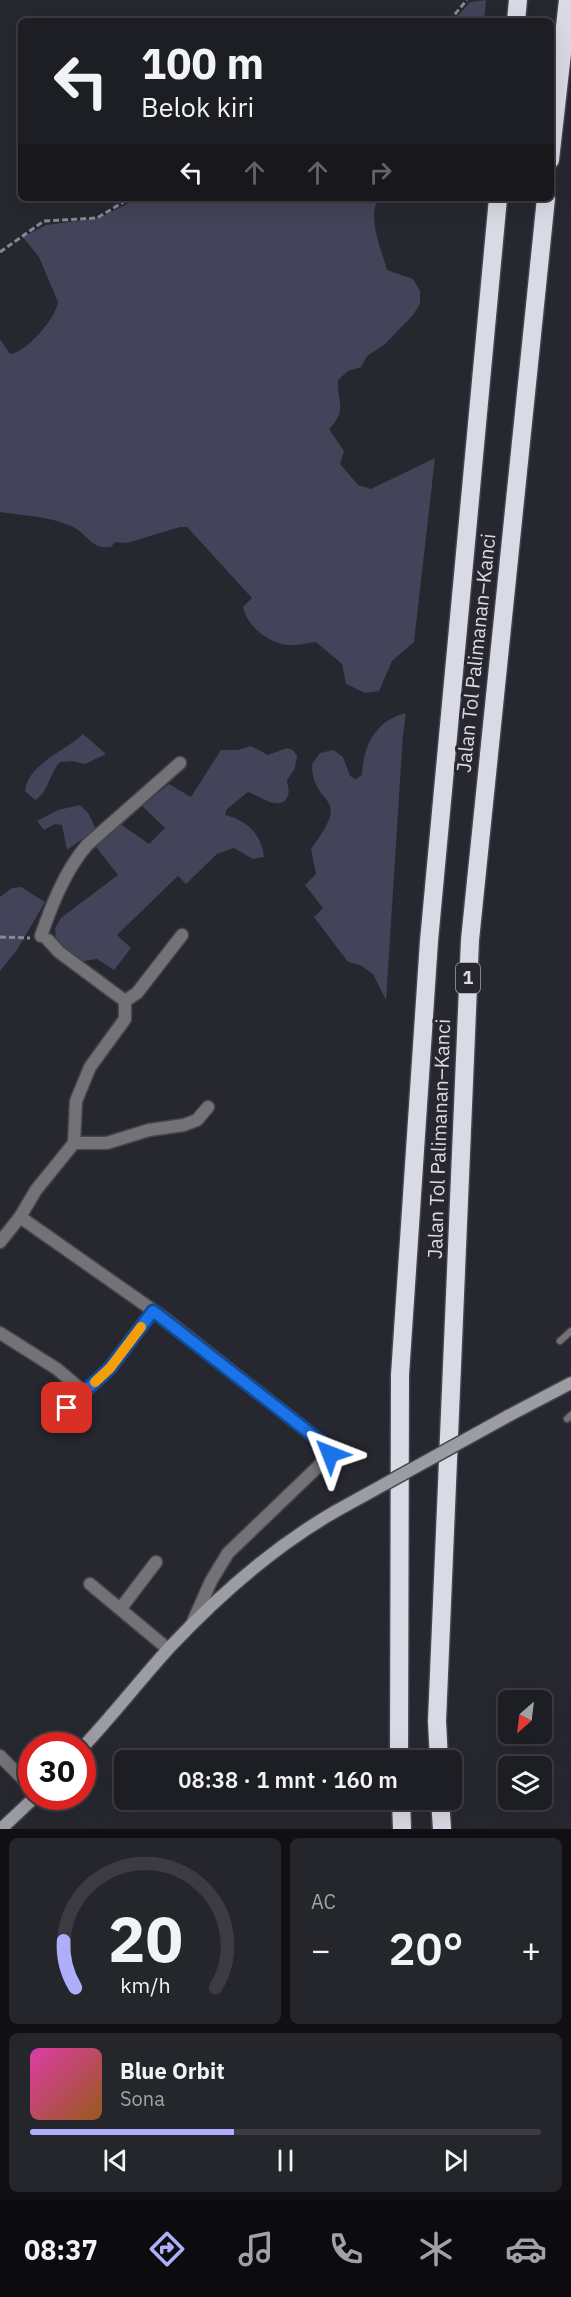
<!DOCTYPE html>
<html lang="id">
<meta charset="utf-8">
<style>
:root{--surface:#1d1d24;--page:#25262c;--text:#f1f3f6;--muted:#a0a2a6;--line:#3b3b41;--accent:#afaefa}
body{margin:0;font-family:"IBM Plex Sans",sans-serif;background:var(--page);color:var(--text);height:100vh;display:flex;flex-direction:column;font-size:22px;white-space:nowrap}
*{box-sizing:border-box;margin:0}
p{font-size:20px;color:var(--muted)}
.icon{flex:none;width:33px;height:33px;fill:none;stroke:currentColor;stroke-width:2;stroke-linecap:round;stroke-linejoin:round}
.map{position:relative;height:1829px;overflow:hidden}
.panel{display:flex;flex-direction:column;gap:9px;padding:9px;background:#101014;flex:1}
.panel>*{flex:none}
.top-card{position:absolute;left:18px;top:18px;width:536px;height:183px;border-radius:9px;box-shadow:0 6px 24px #0002,0 0 0 2px var(--line);background:#1d1d24;color:var(--text);overflow:hidden}
.needle{width:39px;rotate:208deg}
.controls{position:absolute;left:498px;top:1690px;display:grid;gap:12px}
.controls a{display:grid;place-items:center;width:54px;height:54px;border-radius:9px;background:var(--surface);box-shadow:0 6px 24px #0002,0 0 0 2px var(--line);font-size:30px}
.speed{position:absolute;left:18px;top:1732px;display:flex;gap:12px;font-size:30px;font-weight:700;text-align:center}
.speed>*{display:grid;place-content:center;width:78px;height:78px;border-radius:50%;background:var(--surface);box-shadow:0 6px 24px #0002,0 0 0 2px var(--line);line-height:1}
.speed .limit{border:9px solid #d22;background:#fff;color:#111}
.pin{position:absolute;display:grid;place-items:center;width:51px;height:51px;color:#fff;margin:-26px;border-radius:12px;box-shadow:0 3px 9px #0006}
.me{position:absolute;width:66px;margin:-33px;rotate:315deg;stroke-linejoin:round;filter:drop-shadow(0 0 4px #0008)}
.turn{display:flex;align-items:center;gap:21px;height:126px;padding:0 24px;font-size:27px}
.turn .icon{width:78px;height:78px;stroke-width:2.5}
.turn b{display:block;font-size:42px;line-height:51px}
.lanes{display:flex;align-items:center;height:57px;padding:0 24px;background:#0003;justify-content:center;gap:30px;direction:ltr}
.lanes .off{opacity:.35}
.big{font-size:45px;font-weight:600;line-height:1.1}
.panel .tile{flex:1;display:flex;flex-direction:column;justify-content:center;gap:9px;min-width:0;padding:0 21px;border-radius:9px;background:var(--page)}
.panel .dial{align-items:center;gap:0}
.dial svg{height:156px;overflow:visible;fill:none;stroke:var(--line);stroke-width:7;stroke-linecap:round;text-anchor:middle}
.dial text{fill:var(--text);stroke:none}
.song{display:flex;align-items:center;gap:18px}
.cover{width:72px;height:72px;border-radius:9px;background:linear-gradient(135deg,hsl(320 70% 55%),hsl(30 70% 35%))}
.played{height:6px;border-radius:3px;background:linear-gradient(90deg,var(--accent) 40%,var(--line) 40%)}
.keys{display:flex;justify-content:space-around;direction:ltr}
.heat{display:flex;justify-content:space-between;align-items:center;font-size:33px;direction:ltr}
.panel .tiles{flex:1;display:grid;gap:9px;grid-template-columns:1fr 1fr}
.tile:last-child{grid-column:span 2}
.trip{position:absolute;left:114px;top:1750px;width:348px;height:60px;border-radius:9px;background:var(--surface);box-shadow:0 6px 24px #0002,0 0 0 2px var(--line);font-weight:600;line-height:60px;text-align:center}
.dock{display:flex;height:96px;justify-content:space-around;align-items:center;background:#0c0c0e;color:var(--muted)}
.dock .icon{width:42px;height:42px}
.dock .active{color:var(--accent)}
.dock b{font-size:27px;color:var(--text)}
.map>svg:first-child{display:block}
.green{fill:#43435a}
.lines{fill:none;stroke-linecap:round;stroke-linejoin:round}
.lane-casing{stroke:#44444c;stroke-width:9}
.street-casing{stroke:#44444c;stroke-width:15}
.secondary-casing{stroke:#44444c;stroke-width:15}
.highway-casing{stroke:#44444c;stroke-width:21}
.path{stroke:#88888f;stroke-width:3;stroke-dasharray:6 3;stroke-linecap:butt}
.lane{stroke:#727277;stroke-width:6}
.street{stroke:#727277;stroke-width:12}
.secondary{stroke:#9c9ca3;stroke-width:12}
.highway{stroke:#d9dae5;stroke-width:18}
.secondary-bridge-casing{stroke:#44444c;stroke-width:15;stroke-linecap:butt}
.secondary-bridge{stroke:#9c9ca3;stroke-width:12}
.route-casing{stroke:#114b97;stroke-width:15}
.route{stroke:#1a73e8;stroke-width:10}
.slow{stroke:#f59e0b;stroke-width:10}
.labels{text-anchor:middle;stroke-width:6;stroke-linejoin:round;paint-order:stroke}
.shield{fill:#272730;stroke:#a4a4ab;stroke-width:1.5}
.shield-label{font-size:18px;font-weight:bold;fill:#dadae0}
.street-label{font-size:20px;fill:#dadae0;stroke:#272730}
</style>
<div class="map">
<svg width="571" height="1829" viewBox="0 0 571 1829">
<rect width="100%" height="100%" fill="#272730"/>
<g class="green">
<path d="M486 0 484 21H453L470 2Z"/>
<path d="M139 198H379C366 216 382 251 387 270L413 279 420 291V304L413 315 384 345 367 356 361 367 348 371 338 380C337 403 348 410 329 429L344 451 340 464 358 485 371 489 435 458 414 642 392 661 379 691 365 693 346 684 342 664 316 642C307 643 298 646 288 645 268 643 247 626 243 607L252 598 187 527H180L127 543 115 542 111 547C91 550 87 533 71 526 50 516 23 516 0 512V339L10 354C26 353 56 318 58 302L39 257 23 237 46 225 99 218Z"/>
<path d="M406 713 403 735 386 1000 373 974 360 965 348 962 314 917 323 908 305 885 316 874 311 849C355 790 312 810 312 764L320 753 333 750 343 757 350 776 356 779 362 775C363 746 376 720 406 713Z"/>
<path d="M83 734 106 754 85 764 73 761 60 762C49 774 49 792 35 800L25 791C28 764 65 751 83 734Z"/>
<path d="M251 746 268 755 287 748 293 750 297 756 295 768 287 780C287 785 290 791 288 795 282 814 258 795 248 792L227 809 225 815C247 820 262 835 264 857L253 859 234 848 217 854 186 884 178 876 117 935 131 948 114 970 97 959 78 962 56 943 55 928 61 918 118 875 93 843 119 823 149 844 165 828 142 806 169 784 191 797 221 750H238Z"/>
<path d="M80 805 88 813 96 829 67 850 62 825 55 824 44 830 37 821 58 810Z"/>
<path d="M21 887 45 902 17 950 0 971V897L12 888Z"/>
</g>
<g class="lines">
<defs>
<g id="lane">
<path d="M560 1341 571 1331"/>
<path d="M567 1419 571 1415"/>
</g>
<g id="street">
<path d="M41 936C52 904 65 871 87 845L180 763"/>
<path d="M125 1001 137 993 182 935"/>
<path d="M74 1143H107L149 1130 184 1125 197 1120 208 1107"/>
<path d="M20 1217 36 1190 74 1143 76 1101 90 1067 125 1019V1001L59 952 48 940"/>
<path d="M0 1242 20 1217 164 1318 329 1448 327 1458 228 1553 211 1581 192 1624"/>
<path d="M0 1333 57 1369 84 1392"/>
<path d="M67 1408 110 1368 153 1311"/>
<path d="M90 1584 168 1649"/>
<path d="M121 1608 156 1562"/>
<path d="M0 1756 32 1788"/>
</g>
<g id="secondary">
<path d="M508 1416 571 1383"/>
<path d="M82 1748C113 1715 140 1680 170 1647 218 1596 275 1546 336 1511"/>
<path d="M1 1829 35 1797"/>
</g>
<g id="highway">
<path d="M516 21 518 0"/>
<path d="M550 160 568 0"/>
<path d="M399 1761 400 1375 429 941 498 198"/>
<path d="M439 1761 437 1721 470 940 546 198"/>
<path d="M401 1800 402 1829"/>
<path d="M440 1800 442 1829"/>
</g>
</defs>
<use href="#lane" class="lane-casing"/>
<use href="#street" class="street-casing"/>
<use href="#secondary" class="secondary-casing"/>
<use href="#highway" class="highway-casing"/>
<g class="path">
<path d="M449 21 467 0"/>
<path d="M0 252 44 221 97 218 130 198"/>
<path d="M0 937 30 938"/>
</g>
<use href="#lane" class="lane"/>
<use href="#street" class="street"/>
<use href="#secondary" class="secondary"/>
<use href="#highway" class="highway"/>
<defs>
<path id="secondary-bridge" d="M336 1511 508 1416"/>
</defs>
<use href="#secondary-bridge" class="secondary-bridge-casing"/>
<use href="#secondary-bridge" class="secondary-bridge"/>
</g>
<g class="lines">
<defs>
<path id="route" d="M67 1408 110 1368 153 1311 329 1448 330 1454"/>
</defs>
<use href="#route" class="route-casing"/>
<use href="#route" class="route"/>
<path class="slow" d="M95 1382 110 1368 141 1327"/>
</g>
<g class="labels">
<rect class="shield" x="456" y="963" width="24" height="30" rx="4.5"/>
<g class="shield-label">
<text x="468" y="984">1</text>
</g>
<g class="street-label">
<text transform="translate(476 653) rotate(-84)" y="7">Jalan Tol Palimanan–Kanci</text>
<text transform="translate(439 1139) rotate(-88)" y="7">Jalan Tol Palimanan–Kanci</text>
</g>
</g>
</svg>
<div class="controls">
<a><svg class="needle" viewBox="-14 -14 28 28"><path d="M0-13l5 13h-10z" fill="#e53935"/><path d="M0 13l5-13h-10z" fill="#a0a2a6"/></svg></a>
<a><svg class="icon" aria-label="layers" viewBox="0 0 24 24"><path d="M12 4l9 5-9 5-9-5zM3 14l9 5 9-5"/></svg></a>
</div>
<div class="speed"><div class="limit">30</div></div>
<div class="pin" style="left:67px;top:1408px;background:#d93025"><svg class="icon" aria-label="arrive" viewBox="0 0 24 24"><path d="M6 21V4h12l-3 4 3 4H6"/></svg></div>
<svg class="me" style="left:330px;top:1454px" viewBox="-20 -20 40 40"><path d="M0-17L14 15 0 8-14 15z" fill="#1a73e8" stroke="#fff" stroke-width="4"/></svg>
<div class="trip">08:38 · 1 mnt · 160 m</div>
<div class="top-card">
<div class="turn"><svg class="icon" aria-label="left" viewBox="0 0 24 24"><path d="M17 20v-9H6M10 6l-5 5 5 5"/></svg><div><b>100 m</b>Belok kiri</div></div>
<div class="lanes"><svg class="icon" aria-label="left" viewBox="0 0 24 24"><path d="M17 20v-9H6M10 6l-5 5 5 5"/></svg><svg class="icon off" aria-label="ahead" viewBox="0 0 24 24"><path d="M12 20V5M6 11l6-6 6 6"/></svg><svg class="icon off" aria-label="ahead" viewBox="0 0 24 24"><path d="M12 20V5M6 11l6-6 6 6"/></svg><svg class="icon off" aria-label="right" viewBox="0 0 24 24"><path d="M7 20v-9h11M14 6l5 5-5 5"/></svg></div>
</div>
</div>
<section class="panel">
<div class="tiles">
<div class="tile dial"><svg viewBox="0 0 100 80">
<path d="M14 69A42 42 0 1 1 86 69"/>
<path d="M14 69A42 42 0 0 1 8 45" stroke="#afaefa"/>
<text x="50" y="56" font-size="32" font-weight="700">20</text>
<text x="50" y="72" font-size="11">km/h</text>
</svg></div>
<div class="tile"><p>AC</p>
<div class="heat"><a>−</a><b class="big">20°</b><a>+</a></div>
</div>
<div class="tile">
<div class="song"><i class="cover"></i><div><b>Blue Orbit</b><p>Sona</p></div></div>
<div class="played"></div>
<div class="keys"><svg class="icon" aria-label="previous" viewBox="0 0 24 24"><path d="M18 5L8 12l10 7zM5 5v14"/></svg><svg class="icon" aria-label="pause" viewBox="0 0 24 24"><path d="M8 5v14M16 5v14"/></svg><svg class="icon" aria-label="next" viewBox="0 0 24 24"><path d="M6 5l10 7-10 7zM19 5v14"/></svg></div>
</div>
</div>
</section>
<nav class="dock">
<b>08:37</b>
<svg class="icon active" aria-label="directions" viewBox="0 0 24 24"><path d="M12 3l9 9-9 9-9-9zM9 14v-3h6M13 9l2 2-2 2"/></svg>
<svg class="icon" aria-label="music" viewBox="0 0 24 24"><path d="M9 18V5l10-2v13"/><circle cx="6" cy="18" r="3"/><circle cx="16" cy="16" r="3"/></svg>
<svg class="icon" aria-label="phone" viewBox="0 0 24 24"><path d="M5 4h4l2 5-3 2q2 4 5 5l2-3 5 2v4C11 20 4 13 5 4z"/></svg>
<svg class="icon" aria-label="climate" viewBox="0 0 24 24"><path d="M12 3v18M4 7l16 10M4 17L20 7"/></svg>
<svg class="icon" aria-label="car" viewBox="0 0 24 24"><path d="M5 17H2v-5l4-1 3-4h7l3 4 3 1v5h-3M9 17h6M6 11h13"/><circle cx="7" cy="17" r="2"/><circle cx="17" cy="17" r="2"/></svg>
</nav>
